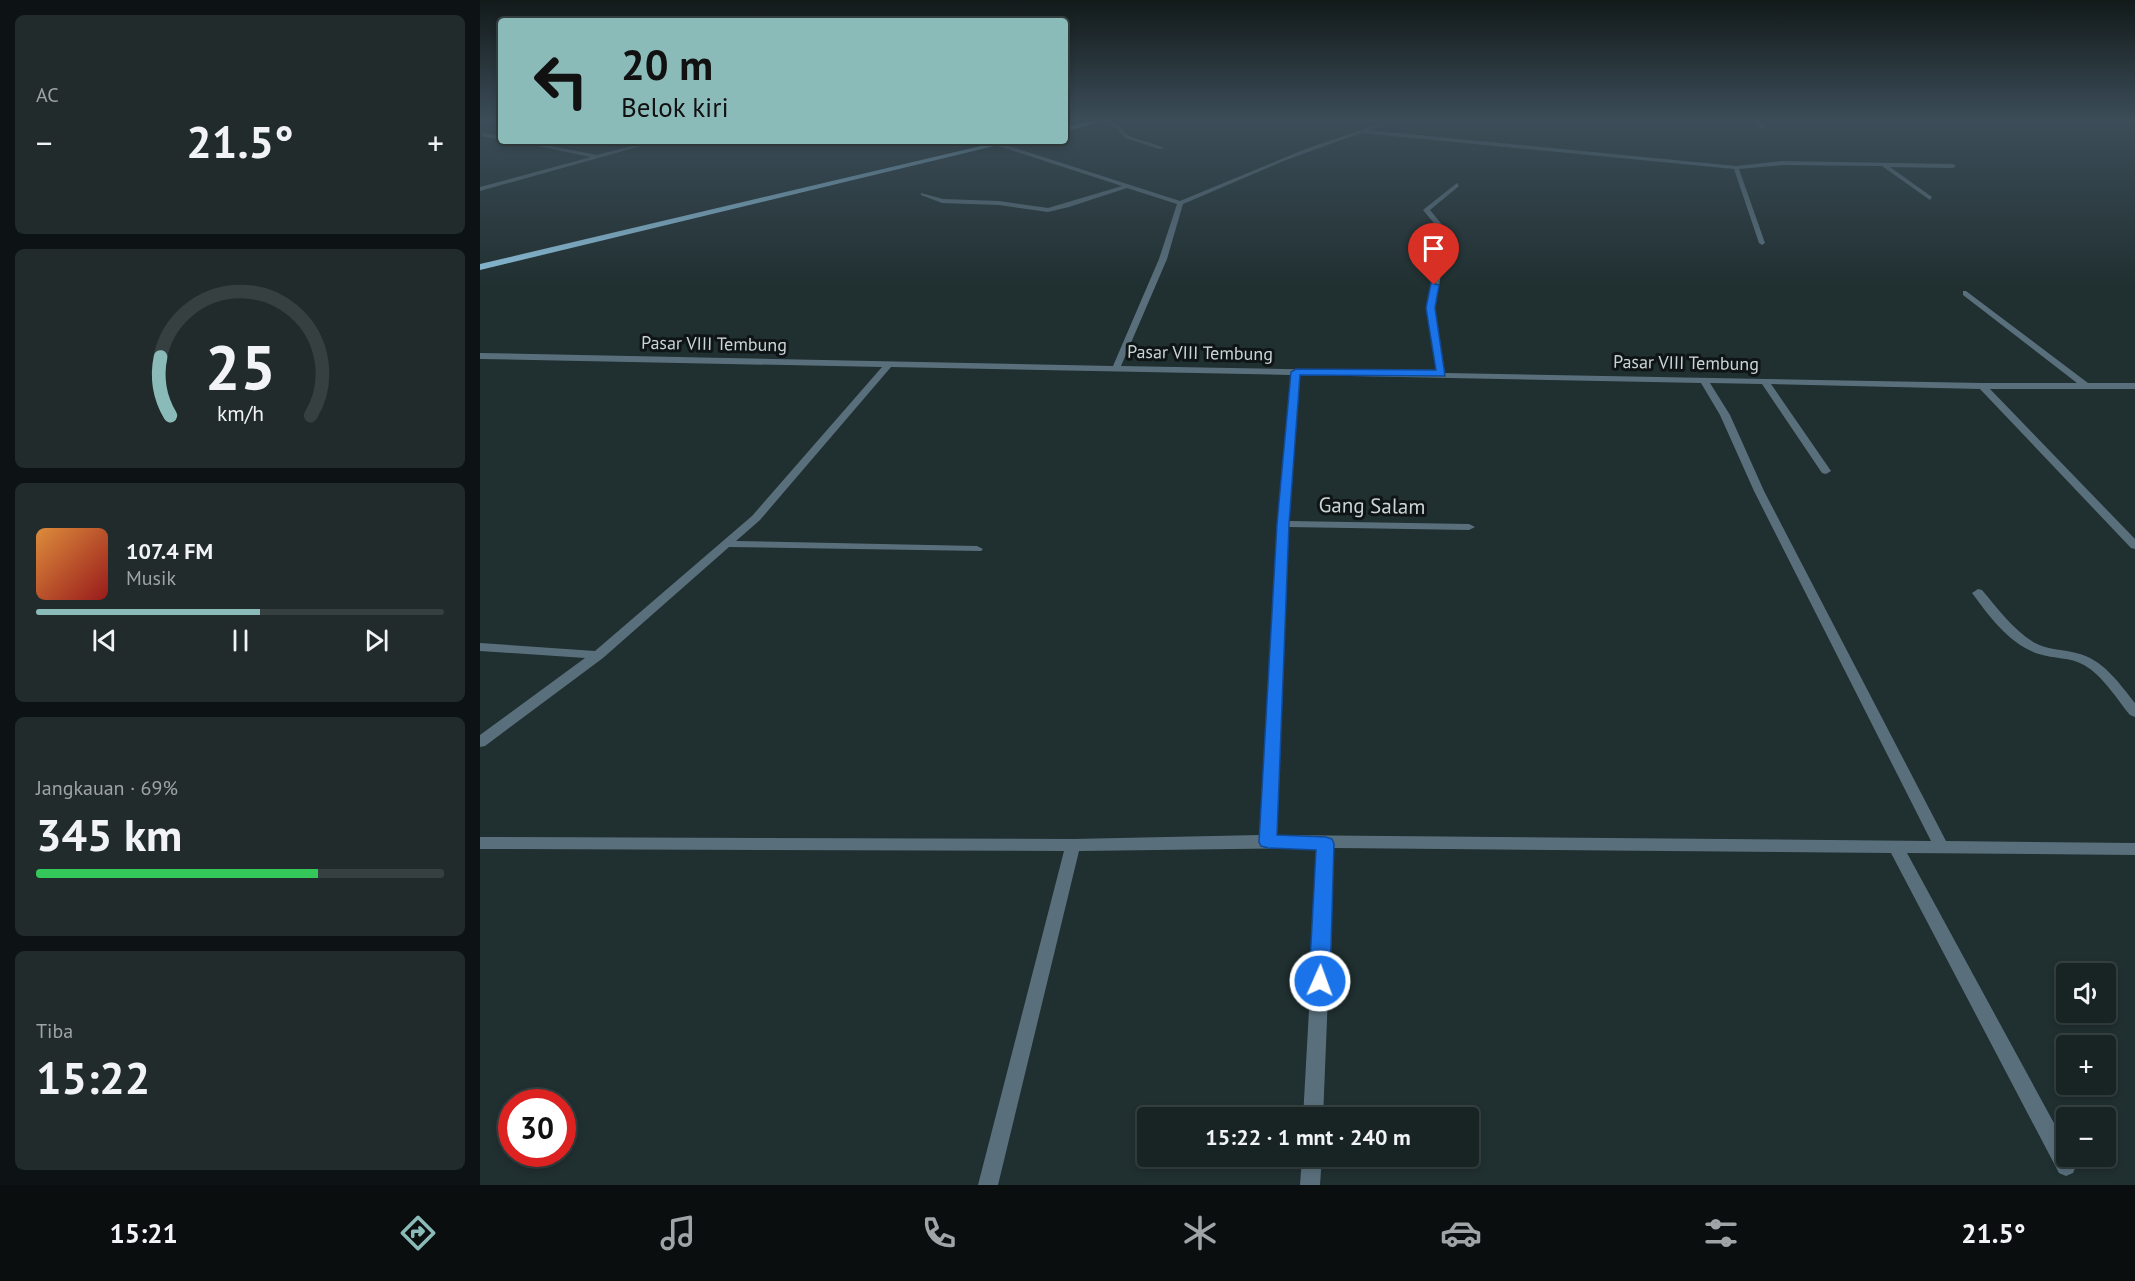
<!DOCTYPE html>
<html lang="id">
<meta charset="utf-8">
<style>
:root{--surface:#182324;--page:#212b2c;--text:#f1f3f6;--muted:#9fa4a6;--line:#364041;--accent:#8bbbb9}
body{margin:0;font-family:"PT Sans",sans-serif;background:var(--page);color:var(--text);height:100vh;display:flex;flex-direction:column;font-size:22px;white-space:nowrap}
*{box-sizing:border-box;margin:0}
p{font-size:20px;color:var(--muted)}
.icon{flex:none;width:33px;height:33px;fill:none;stroke:currentColor;stroke-width:2;stroke-linecap:round;stroke-linejoin:round}
.map{position:relative;flex:1;overflow:hidden}
.drawer{display:flex;flex-direction:column;gap:15px;padding:15px;background:#0d1314;width:480px}
.drawer>*{flex:none}
.guide{position:absolute;left:18px;top:18px;width:570px;height:126px;border-radius:6px;box-shadow:0 3px 9px #0003,0 0 0 2px var(--line);background:#8bbbb9;color:#111;overflow:hidden}
.controls{position:absolute;left:1576px;top:963px;display:grid;gap:12px}
.controls a{display:grid;place-items:center;width:60px;height:60px;border-radius:6px;background:var(--surface);box-shadow:0 3px 9px #0003,0 0 0 2px var(--line);font-size:30px}
.speed{position:absolute;left:18px;top:1089px;display:flex;gap:12px;font-size:30px;font-weight:700;text-align:center}
.speed>*{display:grid;place-content:center;width:78px;height:78px;border-radius:50%;background:var(--surface);box-shadow:0 3px 9px #0003,0 0 0 2px var(--line);line-height:1}
.speed .limit{border:9px solid #d22;background:#fff;color:#111}
.pin{position:absolute;display:grid;place-items:center;width:51px;height:51px;color:#fff;margin:-62px -26px;border-radius:50% 50% 50% 0;rotate:-45deg;box-shadow:0 0 6px #0007}
.pin .icon{rotate:45deg}
.me{position:absolute;width:66px;margin:-33px;rotate:2deg;stroke-linejoin:round;filter:drop-shadow(0 0 4px #0008)}
.turn{display:flex;align-items:center;gap:21px;height:126px;padding:0 24px;font-size:27px}
.turn .icon{width:78px;height:78px;stroke-width:2.5}
.turn b{display:block;font-size:42px;line-height:51px}
.big{font-size:45px;font-weight:600;line-height:1.1}
.drawer .widget{flex:1;display:flex;flex-direction:column;justify-content:center;gap:9px;min-width:0;padding:0 21px;border-radius:9px;background:var(--page)}
.drawer .dial{align-items:center;gap:0}
.dial svg{height:156px;overflow:visible;fill:none;stroke:var(--line);stroke-width:7;stroke-linecap:round;text-anchor:middle}
.dial text{fill:var(--text);stroke:none}
.song{display:flex;align-items:center;gap:18px}
.cover{width:72px;height:72px;border-radius:9px;background:linear-gradient(135deg,hsl(30 70% 55%),hsl(0 70% 35%))}
.played{height:6px;border-radius:3px;background:linear-gradient(90deg,var(--accent) 55%,var(--line) 55%)}
.keys{display:flex;justify-content:space-around;direction:ltr}
.heat{display:flex;justify-content:space-between;align-items:center;font-size:33px;direction:ltr}
.charge{height:9px;border-radius:4px;background:linear-gradient(90deg,#34c759 69%,var(--line) 0)}
.trip{position:absolute;left:657px;top:1107px;width:342px;height:60px;border-radius:6px;background:var(--surface);box-shadow:0 3px 9px #0003,0 0 0 2px var(--line);font-weight:600;line-height:60px;text-align:center}
.tab-bar{display:flex;height:96px;justify-content:space-around;align-items:center;background:#0a0e0e;color:var(--muted)}
.tab-bar .icon{width:42px;height:42px}
.tab-bar .active{color:var(--accent)}
.tab-bar b{font-size:27px;color:var(--text)}
main{display:flex;flex:1;min-height:0}
.map>svg:first-child{display:block}
.lines{fill:none;stroke-linecap:round;stroke-linejoin:round}
.minor{fill:#59707c;fill-rule:evenodd}
.trunk{fill:#8dc2dc;fill-rule:evenodd}
.route{fill:#1a73e8;stroke:#114b97;stroke-width:1.5}
.labels{text-anchor:middle;stroke-width:6;stroke-linejoin:round;paint-order:stroke}
.far-street-label{font-size:18px;fill:#cbd4d5;stroke:#0f1516}
.street-label{font-size:21px;fill:#cbd4d5;stroke:#0f1516}
</style>
<main>
<section class="drawer">
<div class="widget"><p>AC</p>
<div class="heat"><a>−</a><b class="big">21.5°</b><a>+</a></div>
</div>
<div class="widget dial"><svg viewBox="0 0 100 80">
<path d="M14 69A42 42 0 1 1 86 69"/>
<path d="M14 69A42 42 0 0 1 9 39" stroke="#8bbbb9"/>
<text x="50" y="56" font-size="32" font-weight="700">25</text>
<text x="50" y="72" font-size="11">km/h</text>
</svg></div>
<div class="widget">
<div class="song"><i class="cover"></i><div><b>107.4 FM</b><p>Musik</p></div></div>
<div class="played"></div>
<div class="keys"><svg class="icon" aria-label="previous" viewBox="0 0 24 24"><path d="M18 5L8 12l10 7zM5 5v14"/></svg><svg class="icon" aria-label="pause" viewBox="0 0 24 24"><path d="M8 5v14M16 5v14"/></svg><svg class="icon" aria-label="next" viewBox="0 0 24 24"><path d="M6 5l10 7-10 7zM19 5v14"/></svg></div>
</div>
<div class="widget"><p>Jangkauan · 69%</p><b class="big">345 km</b><div class="charge"></div></div>
<div class="widget"><p>Tiba</p><b class="big">15:22</b></div>
</section>
<div class="map">
<svg width="1655" height="1185" viewBox="0 0 1655 1185">
<rect width="100%" height="100%" fill="#202f30"/>
<g class="lines">
<g class="minor">
<path d="M623 122C643 122 640 132 652 137 662 141 674 143 684 148L679 149 645 138 638 129Z"/>
<path d="M905 122H913L888 130 1256 166 1303 161 1473 164 1476 166 1473 168 1410 167 1452 197 1450 200 1402 166 1303 165 1259 169 1285 243 1282 245 1279 243 1254 169 881 133 806 160 703 204 687 259 641 366 957 372 947 308 962 235 959 229 943 210 977 183 979 186 950 210 964 227 968 235 955 308 965 373 1502 383H1597L1483 295V291H1486L1608 383H1655V389H1510L1655 539V549L1651 548 1500 389 1291 384 1351 471 1346 474 1342 473 1282 384 1230 383 1250 415 1284 491 1466 841 1655 843V855L1427 853 1587 1147V1156H1592L1596 1166 1593 1173 1586 1176 1579 1173 1411 853 854 848 843 1118H823L838 848 599 851 518 1185H498L584 851 0 849V837L593 839 780 835 798 524 811 375 411 367 280 520 256 541 497 546 503 549 501 551 249 547 123 658 5 746 0 747V735L105 658 0 651V643L115 651 272 516 402 367 0 359V353L633 366 679 259 697 204 647 188 589 207 568 212 519 205 462 203 441 195V193L463 199 519 201 568 208 642 186 515 145 517 142 700 201 828 148ZM820 375 1221 383 1240 415 1274 491 1451 841 795 835 808 527 989 530 995 527 989 524 809 521Z"/>
<path d="M1274 122H1280L1287 128 1282 129Z"/>
<path d="M3 133 21 136V140L1 136Z"/>
<path d="M33 141H45L117 155 170 141H179L0 191V187L111 157Z"/>
<path d="M1498 589 1502 590C1518 609 1533 630 1555 643 1568 650 1582 649 1596 653 1623 659 1638 682 1655 703V717L1650 715C1636 698 1623 676 1604 665 1590 657 1574 659 1559 654 1530 645 1509 616 1492 593Z"/>
<path d="M822 1156H842L840 1185H820Z"/>
</g>
<g class="trunk">
<path d="M608 122H621L585 131V127Z"/>
<path d="M522 141H535L0 270V264Z"/>
</g>
</g>
<linearGradient id="sky" x2="0" y2="1"><stop stop-color="#121a1a"/><stop offset="0.42" stop-color="#3c4d59"/><stop offset="1" stop-color="#3c4d59" stop-opacity="0"/></linearGradient>
<rect width="1655" height="288" fill="url(#sky)"/>
<path class="route" d="M951 283 959 285 955 308 965 376 820 375 809 524 797 835 846 837 852 839 854 844 850 981 847 987 840 990 832 987 829 981 836 850 788 848 781 846 779 842 797 524 811 372 816 369 956 370 946 308Z"/>
<g class="labels">
<g class="far-street-label">
<text transform="translate(234 344) rotate(1)" y="6">Pasar VIII Tembung</text>
<text transform="translate(720 353) rotate(1)" y="6">Pasar VIII Tembung</text>
<text transform="translate(1206 363) rotate(1)" y="6">Pasar VIII Tembung</text>
</g>
<g class="street-label">
<text transform="translate(892 506) rotate(1)" y="7">Gang Salam</text>
</g>
</g>
</svg>
<div class="controls">
<a><svg class="icon" aria-label="sound" viewBox="0 0 24 24"><path d="M4 9h4l5-4v14l-5-4H4zM17 9q2 3 0 6"/></svg></a>
<a>+</a>
<a>−</a>
</div>
<div class="speed"><div class="limit">30</div></div>
<div class="pin" style="left:954px;top:285px;background:#d93025"><svg class="icon" aria-label="arrive" viewBox="0 0 24 24"><path d="M6 21V4h12l-3 4 3 4H6"/></svg></div>
<svg class="me" style="left:840px;top:981px" viewBox="-20 -20 40 40"><circle r="17" fill="#1a73e8" stroke="#fff" stroke-width="3"/><path d="M0-11L8 9 0 5-8 9z" fill="#fff"/></svg>
<div class="trip">15:22 · 1 mnt · 240 m</div>
<div class="guide">
<div class="turn"><svg class="icon" aria-label="left" viewBox="0 0 24 24"><path d="M17 20v-9H6M10 6l-5 5 5 5"/></svg><div><b>20 m</b>Belok kiri</div></div>
</div>
</div>
</main>
<nav class="tab-bar">
<b>15:21</b>
<svg class="icon active" aria-label="directions" viewBox="0 0 24 24"><path d="M12 3l9 9-9 9-9-9zM9 14v-3h6M13 9l2 2-2 2"/></svg>
<svg class="icon" aria-label="music" viewBox="0 0 24 24"><path d="M9 18V5l10-2v13"/><circle cx="6" cy="18" r="3"/><circle cx="16" cy="16" r="3"/></svg>
<svg class="icon" aria-label="phone" viewBox="0 0 24 24"><path d="M5 4h4l2 5-3 2q2 4 5 5l2-3 5 2v4C11 20 4 13 5 4z"/></svg>
<svg class="icon" aria-label="climate" viewBox="0 0 24 24"><path d="M12 3v18M4 7l16 10M4 17L20 7"/></svg>
<svg class="icon" aria-label="car" viewBox="0 0 24 24"><path d="M5 17H2v-5l4-1 3-4h7l3 4 3 1v5h-3M9 17h6M6 11h13"/><circle cx="7" cy="17" r="2"/><circle cx="17" cy="17" r="2"/></svg>
<svg class="icon" aria-label="filters" viewBox="0 0 24 24"><path d="M4 7h16M4 17h16"/><circle cx="9" cy="7" r="2"/><circle cx="15" cy="17" r="2"/></svg>
<b>21.5°</b>
</nav>
